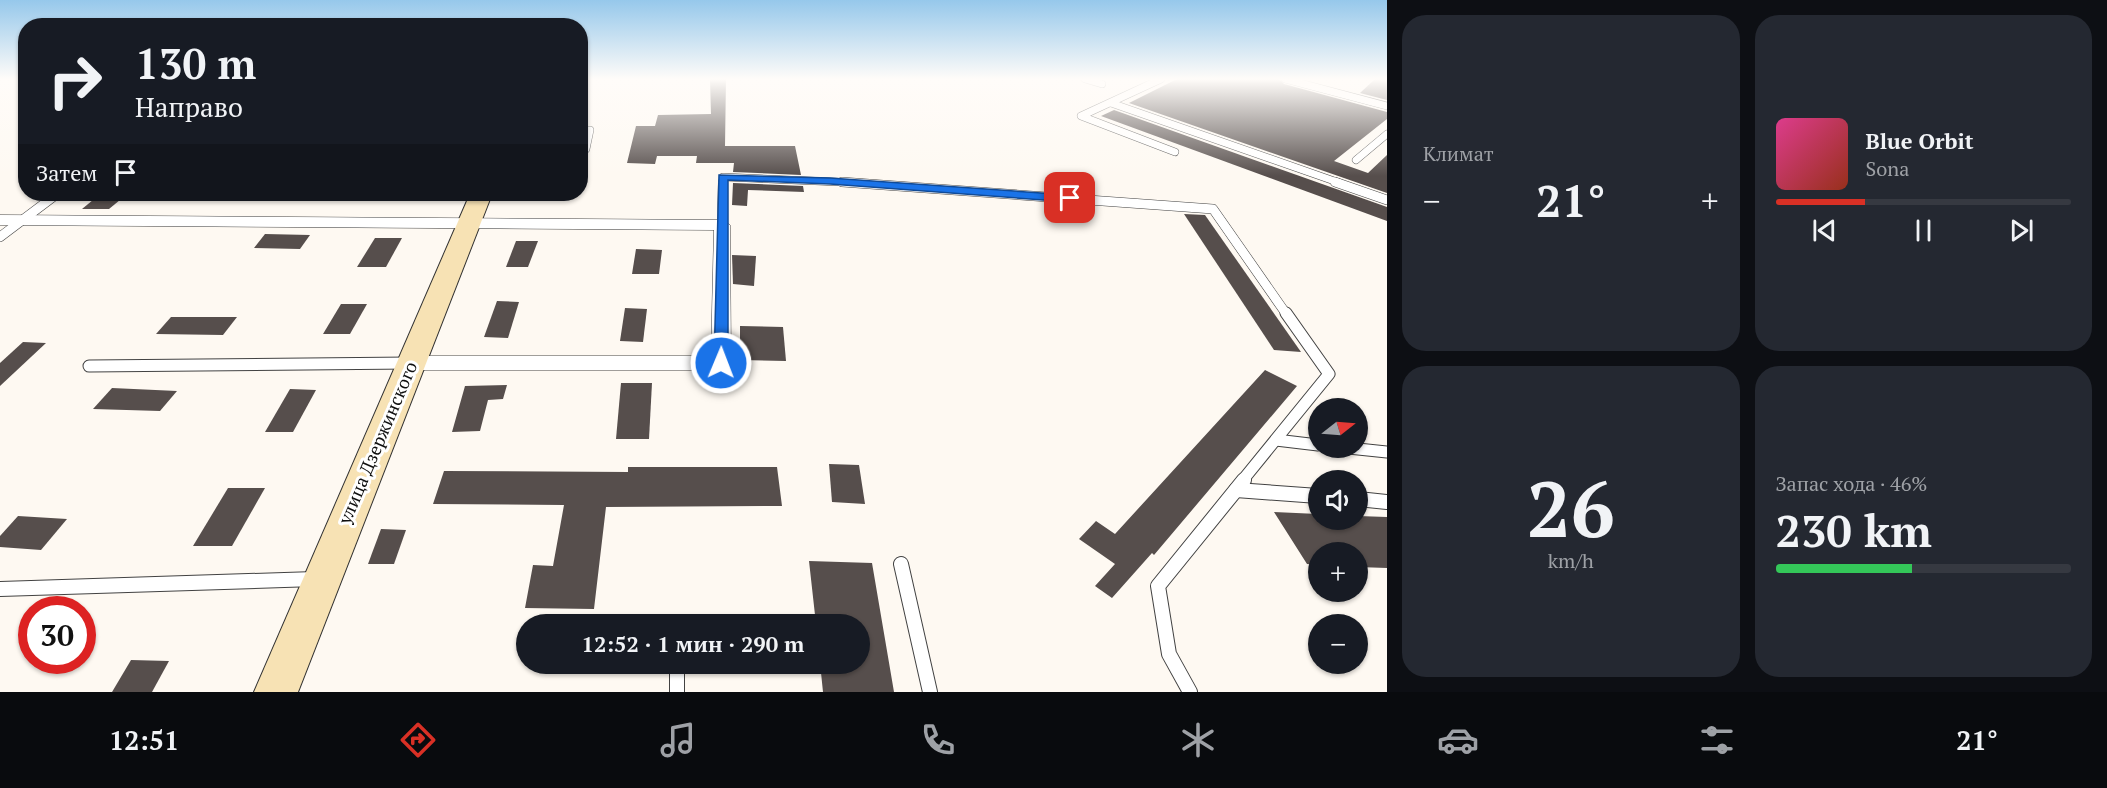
<!DOCTYPE html>
<html lang="ru">
<meta charset="utf-8">
<style>
:root{--surface:#171b24;--page:#242831;--text:#f1f3f6;--muted:#9ea1a6;--line:#363941;--accent:#d93025}
body{margin:0;font-family:"PT Serif",serif;background:var(--page);color:var(--text);height:100vh;display:flex;flex-direction:column;font-size:22px;white-space:nowrap}
*{box-sizing:border-box;margin:0}
p{font-size:20px;color:var(--muted)}
.icon{flex:none;width:33px;height:33px;fill:none;stroke:currentColor;stroke-width:2;stroke-linecap:round;stroke-linejoin:round}
.map{position:relative;flex:1;overflow:hidden}
.side{display:flex;flex-direction:column;gap:15px;padding:15px;background:#0d0f14;width:720px}
.side>*{flex:none}
.hud{position:absolute;left:18px;top:18px;width:570px;height:183px;border-radius:24px;box-shadow:0 2px 4px #0004;background:#171b24;color:var(--text);overflow:hidden}
.needle{width:39px;rotate:73deg}
.tools{position:absolute;left:1308px;top:398px;display:grid;gap:12px}
.tools a{display:grid;place-items:center;width:60px;height:60px;border-radius:50%;background:var(--surface);box-shadow:0 2px 4px #0004;font-size:30px}
.speed{position:absolute;left:18px;top:596px;display:flex;gap:12px;font-size:30px;font-weight:700;text-align:center}
.speed>*{display:grid;place-content:center;width:78px;height:78px;border-radius:50%;background:var(--surface);box-shadow:0 2px 4px #0004;line-height:1}
.speed .limit{border:9px solid #d22;background:#fff;color:#111}
.pin{position:absolute;display:grid;place-items:center;width:51px;height:51px;color:#fff;margin:-26px;border-radius:12px;box-shadow:0 3px 9px #0006}
.me{position:absolute;width:66px;margin:-33px;rotate:1deg;stroke-linejoin:round;filter:drop-shadow(0 0 4px #0008)}
.turn{display:flex;align-items:center;gap:21px;height:126px;padding:0 18px;font-size:27px}
.turn .icon{width:78px;height:78px;stroke-width:2.5}
.turn b{display:block;font-size:42px;line-height:51px}
.then{display:flex;align-items:center;height:57px;padding:0 18px;background:#0003;gap:12px;font-size:22px}
.big{font-size:45px;font-weight:800;line-height:1.1}
.side .tile{flex:1;display:flex;flex-direction:column;justify-content:center;gap:9px;min-width:0;padding:0 21px;border-radius:24px;background:var(--page)}
.side .dial{align-items:center;gap:0}
.dial b{font-size:78px;line-height:1}
.song{display:flex;align-items:center;gap:18px}
.cover{width:72px;height:72px;border-radius:9px;background:linear-gradient(135deg,hsl(330 70% 55%),hsl(10 70% 35%))}
.played{height:6px;border-radius:3px;background:linear-gradient(90deg,var(--accent) 30%,var(--line) 30%)}
.keys{display:flex;justify-content:space-around;direction:ltr}
.heat{display:flex;justify-content:space-between;align-items:center;font-size:33px;direction:ltr}
.charge{height:9px;border-radius:4px;background:linear-gradient(90deg,#34c759 46%,var(--line) 0)}
.side .tiles{flex:1;display:grid;gap:15px;grid-template-columns:repeat(2,1fr)}
.trip{position:absolute;left:516px;top:614px;width:354px;height:60px;border-radius:30px;background:var(--surface);box-shadow:0 2px 4px #0004;font-weight:800;line-height:60px;text-align:center}
.tab-bar{display:flex;height:96px;justify-content:space-around;align-items:center;background:#090b0e;color:var(--muted)}
.tab-bar .icon{width:42px;height:42px}
.tab-bar .selected{color:var(--accent)}
.tab-bar b{font-size:27px;color:var(--text)}
main{display:flex;flex:1;min-height:0}
.map>svg:first-child{display:block}
.building{fill:#564e4c}
.lines{fill:none;stroke-linecap:round;stroke-linejoin:round}
.lane-far3-casing{stroke:#424242;stroke-width:8}
.lane-far2-casing{stroke:#424242;stroke-width:10}
.lane-far1-casing{stroke:#424242;stroke-width:13}
.lane-casing{stroke:#424242;stroke-width:16}
.street-casing{stroke:#424242;stroke-width:1}
.secondary-casing{stroke:#313131;stroke-width:2}
.lane-far3{stroke:#fff;stroke-width:7}
.lane-far2{stroke:#fff;stroke-width:9}
.lane-far1{stroke:#fff;stroke-width:11}
.lane{stroke:#fff;stroke-width:14}
.street{fill:#fff;fill-rule:evenodd}
.secondary{fill:#f7e2b4;fill-rule:evenodd}
.route{fill:#1a73e8;stroke:#114b97;stroke-width:1.5}
.labels{text-anchor:middle;stroke-width:6;stroke-linejoin:round;paint-order:stroke}
.street-label{font-size:18px;fill:#0f0f0f;stroke:#fff}
</style>
<main>
<div class="map">
<svg width="1387" height="692" viewBox="0 0 1387 692">
<rect width="100%" height="100%" fill="#fef9f2"/>
<g class="building">
<path d="M710 79H726L725 146H795L801 175 733 172 734 163H696L697 156H657L655 164 627 163 636 126H655L658 115 711 114Z"/>
<path d="M1177 79H1279L1284 84 1387 112V119L1334 161 1368 173 1387 155V193L1129 103Z"/>
<path d="M1375 79H1387V100L1360 93Z"/>
<path d="M1114 110 1387 207V221L1101 116Z"/>
<path d="M733 183 803 186 804 192 748 190 747 206 732 205Z"/>
<path d="M99 195H126L109 209H82Z"/>
<path d="M1184 214 1205 215 1301 352 1274 350Z"/>
<path d="M265 234 310 235 300 249 254 248Z"/>
<path d="M375 238H402L386 267H357Z"/>
<path d="M516 241H538L528 267H506Z"/>
<path d="M636 249 662 250 659 274H632Z"/>
<path d="M732 255 756 256 754 286 733 284Z"/>
<path d="M497 301 519 302 508 338 484 337Z"/>
<path d="M341 304H367L350 334H323Z"/>
<path d="M625 308 647 309 643 342 620 341Z"/>
<path d="M171 317H237L223 335 156 334Z"/>
<path d="M740 326 783 327 786 361 740 360Z"/>
<path d="M23 342 46 343 0 386V363Z"/>
<path d="M1265 370 1297 386 1154 555 1152 553 1112 598 1095 586 1115 564 1079 539 1096 521 1115 534Z"/>
<path d="M621 383H652L649 439H616Z"/>
<path d="M507 385 503 399 488 400 480 431 452 432 465 386Z"/>
<path d="M112 388 177 391 160 411 93 409Z"/>
<path d="M290 389 316 390 293 432H265Z"/>
<path d="M829 464 859 465 865 504 832 502Z"/>
<path d="M628 467H777L782 506 606 507 594 609 525 608 533 565 553 566 564 505 433 504 444 471 628 472Z"/>
<path d="M228 488H265L232 546H193Z"/>
<path d="M1274 512 1318 514V519H1358V516L1387 517V568L1358 567V552H1318V565L1307 564Z"/>
<path d="M18 516 67 519 41 550 0 547V536Z"/>
<path d="M381 529 406 530 394 564H368Z"/>
<path d="M809 561 872 563 894 692H823L820 663H860V624H816Z"/>
<path d="M131 660 169 661 152 692H112Z"/>
</g>
<g class="lines">
<defs>
<g id="lane-far3">
<path d="M1085 79 1102 84"/>
<path d="M1161 79 1081 116 1175 152"/>
<path d="M1285 79 1387 106"/>
<path d="M1111 103 1340 183"/>
<path d="M580 130H590L586 149"/>
<path d="M1356 160 1387 134"/>
<path d="M723 183V177L862 183"/>
</g>
<g id="lane-far2">
<path d="M842 182 1213 209 1287 315"/>
<path d="M1335 182 1387 200"/>
<path d="M722 225 723 182"/>
<path d="M0 237 57 194"/>
</g>
<g id="lane-far1">
<path d="M89 366 410 363"/>
<path d="M1276 440 1318 445"/>
<path d="M1339 447 1387 452"/>
<path d="M1242 481 1329 374 1286 313"/>
</g>
<g id="lane">
<path d="M1236 490 1318 496"/>
<path d="M1358 499 1387 502"/>
<path d="M901 564 930 692"/>
<path d="M0 589 315 579"/>
<path d="M677 663V692"/>
<path d="M1190 692 1169 654 1158 586 1244 480"/>
</g>
<path id="street" d="M0 215 722 220 730 225 731 363 728 368 721 370H412L405 368 402 363 405 358 412 356H711L714 230 0 225Z"/>
<path id="secondary" d="M470 194H492L298 692H254Z"/>
</defs>
<use href="#lane-far3" class="lane-far3-casing"/>
<use href="#lane-far2" class="lane-far2-casing"/>
<use href="#lane-far1" class="lane-far1-casing"/>
<use href="#lane" class="lane-casing"/>
<use href="#street" class="street-casing"/>
<use href="#secondary" class="secondary-casing"/>
<use href="#lane-far3" class="lane-far3"/>
<use href="#lane-far2" class="lane-far2"/>
<use href="#lane-far1" class="lane-far1"/>
<use href="#lane" class="lane"/>
<use href="#street" class="street"/>
<use href="#secondary" class="secondary"/>
</g>
<linearGradient id="sky" x2="0" y2="1"><stop stop-color="#96c8eb"/><stop offset="0.45" stop-color="#fffcf9"/><stop offset="1" stop-color="#fffcf9" stop-opacity="0"/></linearGradient>
<rect width="1387" height="176" fill="url(#sky)"/>
<path class="route" d="M719 175 830 178 1070 195 1075 198 1070 202 830 184 728 180V363L721 368 714 363Z"/>
<g class="labels">
<g class="street-label">
<text transform="translate(378 443) rotate(-67)" y="6">улица Дзержинского</text>
</g>
</g>
</svg>
<div class="tools">
<a><svg class="needle" viewBox="-14 -14 28 28"><path d="M0-13l5 13h-10z" fill="#e53935"/><path d="M0 13l5-13h-10z" fill="#9ea1a6"/></svg></a>
<a><svg class="icon" aria-label="sound" viewBox="0 0 24 24"><path d="M4 9h4l5-4v14l-5-4H4zM17 9q2 3 0 6"/></svg></a>
<a>+</a>
<a>−</a>
</div>
<div class="speed"><div class="limit">30</div></div>
<div class="pin" style="left:1070px;top:198px;background:#d93025"><svg class="icon" aria-label="arrive" viewBox="0 0 24 24"><path d="M6 21V4h12l-3 4 3 4H6"/></svg></div>
<svg class="me" style="left:721px;top:363px" viewBox="-20 -20 40 40"><circle r="17" fill="#1a73e8" stroke="#fff" stroke-width="3"/><path d="M0-11L8 9 0 5-8 9z" fill="#fff"/></svg>
<div class="trip">12:52 · 1 мин · 290 m</div>
<div class="hud">
<div class="turn"><svg class="icon" aria-label="right" viewBox="0 0 24 24"><path d="M7 20v-9h11M14 6l5 5-5 5"/></svg><div><b>130 m</b>Направо</div></div>
<div class="then">Затем<svg class="icon" aria-label="arrive" viewBox="0 0 24 24"><path d="M6 21V4h12l-3 4 3 4H6"/></svg></div>
</div>
</div>
<section class="side">
<div class="tiles">
<div class="tile"><p>Климат</p>
<div class="heat"><a>−</a><b class="big">21°</b><a>+</a></div>
</div>
<div class="tile">
<div class="song"><i class="cover"></i><div><b>Blue Orbit</b><p>Sona</p></div></div>
<div class="played"></div>
<div class="keys"><svg class="icon" aria-label="previous" viewBox="0 0 24 24"><path d="M18 5L8 12l10 7zM5 5v14"/></svg><svg class="icon" aria-label="pause" viewBox="0 0 24 24"><path d="M8 5v14M16 5v14"/></svg><svg class="icon" aria-label="next" viewBox="0 0 24 24"><path d="M6 5l10 7-10 7zM19 5v14"/></svg></div>
</div>
<div class="tile dial"><b>26</b><p>km/h</p></div>
<div class="tile"><p>Запас хода · 46%</p><b class="big">230 km</b><div class="charge"></div></div>
</div>
</section>
</main>
<nav class="tab-bar">
<b>12:51</b>
<svg class="icon selected" aria-label="directions" viewBox="0 0 24 24"><path d="M12 3l9 9-9 9-9-9zM9 14v-3h6M13 9l2 2-2 2"/></svg>
<svg class="icon" aria-label="music" viewBox="0 0 24 24"><path d="M9 18V5l10-2v13"/><circle cx="6" cy="18" r="3"/><circle cx="16" cy="16" r="3"/></svg>
<svg class="icon" aria-label="phone" viewBox="0 0 24 24"><path d="M5 4h4l2 5-3 2q2 4 5 5l2-3 5 2v4C11 20 4 13 5 4z"/></svg>
<svg class="icon" aria-label="climate" viewBox="0 0 24 24"><path d="M12 3v18M4 7l16 10M4 17L20 7"/></svg>
<svg class="icon" aria-label="car" viewBox="0 0 24 24"><path d="M5 17H2v-5l4-1 3-4h7l3 4 3 1v5h-3M9 17h6M6 11h13"/><circle cx="7" cy="17" r="2"/><circle cx="17" cy="17" r="2"/></svg>
<svg class="icon" aria-label="filters" viewBox="0 0 24 24"><path d="M4 7h16M4 17h16"/><circle cx="9" cy="7" r="2"/><circle cx="15" cy="17" r="2"/></svg>
<b>21°</b>
</nav>
